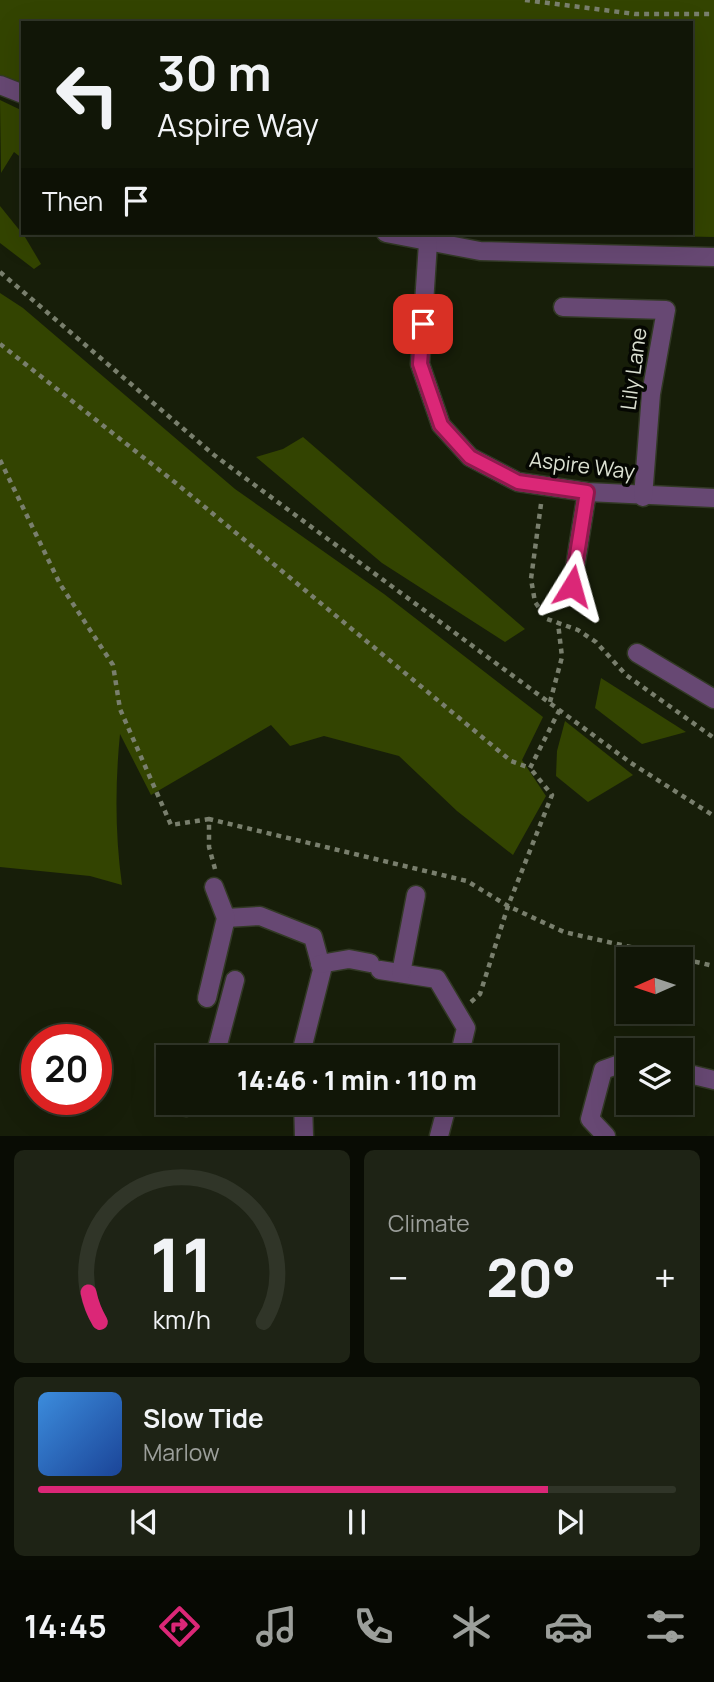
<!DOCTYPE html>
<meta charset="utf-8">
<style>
:root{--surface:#111607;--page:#1e2315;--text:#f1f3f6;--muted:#9c9f9b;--line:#303528;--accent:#db2777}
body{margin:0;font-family:Manrope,sans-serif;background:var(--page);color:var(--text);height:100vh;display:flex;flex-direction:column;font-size:26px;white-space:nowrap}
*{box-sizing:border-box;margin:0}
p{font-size:23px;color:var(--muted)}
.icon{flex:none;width:38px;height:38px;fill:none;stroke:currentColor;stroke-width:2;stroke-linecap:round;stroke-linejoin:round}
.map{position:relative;height:1136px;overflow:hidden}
.drawer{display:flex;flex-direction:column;gap:14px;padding:14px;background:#090c04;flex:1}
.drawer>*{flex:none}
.banner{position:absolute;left:21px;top:21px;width:672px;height:214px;border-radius:0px;box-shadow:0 7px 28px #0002,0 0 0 2px var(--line);background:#111607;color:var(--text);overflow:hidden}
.needle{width:46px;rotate:267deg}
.tools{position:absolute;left:616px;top:947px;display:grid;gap:14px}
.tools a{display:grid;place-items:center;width:77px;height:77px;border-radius:0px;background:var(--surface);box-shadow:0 7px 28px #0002,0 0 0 2px var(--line);font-size:35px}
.speed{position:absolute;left:21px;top:1024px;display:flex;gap:14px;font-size:35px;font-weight:700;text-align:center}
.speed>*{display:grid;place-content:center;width:91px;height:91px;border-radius:50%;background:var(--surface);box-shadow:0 7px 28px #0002,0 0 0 2px var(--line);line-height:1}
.speed .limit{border:10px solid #d22;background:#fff;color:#111}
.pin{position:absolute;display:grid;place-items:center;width:60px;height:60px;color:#fff;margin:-30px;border-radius:14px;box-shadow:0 4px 10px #0006}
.me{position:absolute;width:77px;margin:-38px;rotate:8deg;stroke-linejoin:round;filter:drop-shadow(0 0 5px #0008)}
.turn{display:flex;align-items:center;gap:24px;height:147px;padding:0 21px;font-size:32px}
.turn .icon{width:91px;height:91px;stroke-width:2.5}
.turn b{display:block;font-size:49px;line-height:60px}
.then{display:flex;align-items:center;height:66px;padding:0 21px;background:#0003;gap:14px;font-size:26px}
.big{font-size:52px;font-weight:800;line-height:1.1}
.drawer .tile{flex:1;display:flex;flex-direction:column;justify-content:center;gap:10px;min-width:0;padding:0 24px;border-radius:10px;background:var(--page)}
.drawer .dial{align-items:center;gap:0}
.dial svg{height:182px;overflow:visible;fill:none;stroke:var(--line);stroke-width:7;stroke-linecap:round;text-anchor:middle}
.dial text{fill:var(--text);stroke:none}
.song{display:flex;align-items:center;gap:21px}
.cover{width:84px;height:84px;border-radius:10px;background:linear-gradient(135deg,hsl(210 70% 55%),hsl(220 70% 35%))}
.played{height:7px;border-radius:4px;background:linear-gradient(90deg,var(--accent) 80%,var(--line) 80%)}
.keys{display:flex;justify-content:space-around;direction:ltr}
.heat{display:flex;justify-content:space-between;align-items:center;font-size:38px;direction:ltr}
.drawer .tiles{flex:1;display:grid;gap:14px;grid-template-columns:1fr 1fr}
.tile:last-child{grid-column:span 2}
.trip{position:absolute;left:156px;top:1045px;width:402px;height:70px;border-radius:0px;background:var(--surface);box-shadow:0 7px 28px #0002,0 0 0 2px var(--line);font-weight:800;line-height:70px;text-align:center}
.menu{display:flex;height:112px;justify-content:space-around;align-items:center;background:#070903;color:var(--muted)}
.menu .icon{width:49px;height:49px}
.menu .current{color:var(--accent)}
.menu b{font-size:32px;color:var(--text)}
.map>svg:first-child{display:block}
.green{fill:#334401}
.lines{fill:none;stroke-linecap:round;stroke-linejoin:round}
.minor-casing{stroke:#323925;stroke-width:21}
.path{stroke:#797f6d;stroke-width:4.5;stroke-dasharray:5 5;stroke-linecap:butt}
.minor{stroke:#674873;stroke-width:18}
.route-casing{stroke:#8e194d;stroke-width:18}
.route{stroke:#db2777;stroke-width:12}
.labels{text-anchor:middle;stroke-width:7;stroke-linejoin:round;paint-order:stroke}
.street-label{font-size:21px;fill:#dbe0d2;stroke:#050702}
</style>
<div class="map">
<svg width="714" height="1136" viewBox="0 0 714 1136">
<rect width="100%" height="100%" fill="#171e09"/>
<g class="green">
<path d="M0 0H714V237L503 233H691V23H23V84L0 76Z"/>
<path d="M0 100 23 111V159L14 152 1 173Z"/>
<path d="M0 206 25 237 41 264 34 269 0 243Z"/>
<path d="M0 293 23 308 235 489 384 594 543 717 522 760 546 796 513 855 457 811 399 756 324 736 290 746 271 725 151 795 120 734C115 785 115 834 122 885L90 876 0 867Z"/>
<path d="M303 437 525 629 505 642 382 563 256 457 283 449Z"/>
<path d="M601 678 686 732 642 744 595 708Z"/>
<path d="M565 721 633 775 588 802 556 776 557 751Z"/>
</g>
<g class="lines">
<defs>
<g id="minor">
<path d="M0 85 23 94"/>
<path d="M386 233 480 251 714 257"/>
<path d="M428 243 420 364 441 425 470 457 518 482 587 492 714 498"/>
<path d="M563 307 666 310 651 394 643 497"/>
<path d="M572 586 587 492"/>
<path d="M637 653 714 699"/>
<path d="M226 918 260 916 313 937 322 970 300 1057"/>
<path d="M320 964 349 959 370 963"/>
<path d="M380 970 437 979 466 1028 459 1057"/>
<path d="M401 973 416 895"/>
<path d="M207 998 226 918 214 887"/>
<path d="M218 1057 216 1052 235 980"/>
<path d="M681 1072 714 1080"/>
<path d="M185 1102 186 1107"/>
<path d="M303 1102 304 1136"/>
<path d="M439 1136 448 1102"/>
<path d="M606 1136 590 1119 603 1070 628 1061"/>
</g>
</defs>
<use href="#minor" class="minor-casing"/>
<g class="path">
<path d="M525 0 635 14H714"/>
<path d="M0 272 214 455 631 763 714 816"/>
<path d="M0 344 177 484 511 761 530 768 560 709"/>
<path d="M0 460 60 584 113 665 120 709 171 825 209 819"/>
<path d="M541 504 531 579 535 602 547 619 578 630 596 642 626 675 714 738"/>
<path d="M550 702 562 657 558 623"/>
<path d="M215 869 209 847V819L467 881 508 906 564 932 714 966"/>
<path d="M471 1002 480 994 508 906 552 795 530 768"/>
</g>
<use href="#minor" class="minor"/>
</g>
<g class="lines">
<defs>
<path id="route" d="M423 324 420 364 441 425 470 457 518 482 587 492 572 586"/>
</defs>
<use href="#route" class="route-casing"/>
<use href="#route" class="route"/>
</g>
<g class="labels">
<g class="street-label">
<text transform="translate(634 369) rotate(-82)" y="7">Lily Lane</text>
<text transform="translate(582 466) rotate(7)" y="7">Aspire Way</text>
</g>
</g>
</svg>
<div class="tools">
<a><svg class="needle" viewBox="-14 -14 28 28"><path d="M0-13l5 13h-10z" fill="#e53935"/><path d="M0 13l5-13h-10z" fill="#9c9f9b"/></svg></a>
<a><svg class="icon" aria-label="layers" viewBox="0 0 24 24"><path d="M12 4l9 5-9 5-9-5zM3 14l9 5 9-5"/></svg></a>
</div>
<div class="speed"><div class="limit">20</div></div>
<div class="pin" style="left:423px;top:324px;background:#d93025"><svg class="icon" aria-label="arrive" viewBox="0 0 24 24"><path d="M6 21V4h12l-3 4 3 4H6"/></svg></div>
<svg class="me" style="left:572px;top:586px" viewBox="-20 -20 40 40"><path d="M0-17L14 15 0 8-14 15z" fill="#db2777" stroke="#fff" stroke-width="4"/></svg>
<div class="trip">14:46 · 1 min · 110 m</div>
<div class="banner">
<div class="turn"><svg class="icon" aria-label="left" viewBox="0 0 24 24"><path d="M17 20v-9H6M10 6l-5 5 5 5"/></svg><div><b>30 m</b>Aspire Way</div></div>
<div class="then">Then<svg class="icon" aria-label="arrive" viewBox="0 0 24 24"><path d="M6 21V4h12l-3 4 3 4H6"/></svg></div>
</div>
</div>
<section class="drawer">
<div class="tiles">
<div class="tile dial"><svg viewBox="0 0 100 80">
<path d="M14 69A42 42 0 1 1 86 69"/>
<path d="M14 69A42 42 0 0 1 9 56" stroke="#db2777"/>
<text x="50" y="56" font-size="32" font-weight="700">11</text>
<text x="50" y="72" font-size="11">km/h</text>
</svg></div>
<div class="tile"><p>Climate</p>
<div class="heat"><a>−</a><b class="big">20°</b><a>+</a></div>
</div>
<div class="tile">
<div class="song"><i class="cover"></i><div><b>Slow Tide</b><p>Marlow</p></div></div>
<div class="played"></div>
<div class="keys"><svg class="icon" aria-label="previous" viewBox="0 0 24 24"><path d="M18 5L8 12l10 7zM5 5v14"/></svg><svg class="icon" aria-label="pause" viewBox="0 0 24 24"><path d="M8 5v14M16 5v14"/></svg><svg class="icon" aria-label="next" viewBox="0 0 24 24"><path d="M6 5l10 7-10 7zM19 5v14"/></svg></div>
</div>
</div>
</section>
<nav class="menu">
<b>14:45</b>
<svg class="icon current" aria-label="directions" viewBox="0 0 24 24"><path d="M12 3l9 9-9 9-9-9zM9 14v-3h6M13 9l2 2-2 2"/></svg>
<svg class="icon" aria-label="music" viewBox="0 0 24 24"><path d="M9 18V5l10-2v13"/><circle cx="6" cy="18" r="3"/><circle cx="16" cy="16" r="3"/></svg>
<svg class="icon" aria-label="phone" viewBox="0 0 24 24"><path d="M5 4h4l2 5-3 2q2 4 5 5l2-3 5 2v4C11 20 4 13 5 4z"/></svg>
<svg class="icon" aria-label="climate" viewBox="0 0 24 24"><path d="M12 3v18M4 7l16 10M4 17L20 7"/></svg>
<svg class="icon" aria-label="car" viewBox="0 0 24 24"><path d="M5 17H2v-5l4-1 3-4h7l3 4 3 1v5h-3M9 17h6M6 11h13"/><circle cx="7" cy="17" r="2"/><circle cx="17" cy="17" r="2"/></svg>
<svg class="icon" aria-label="filters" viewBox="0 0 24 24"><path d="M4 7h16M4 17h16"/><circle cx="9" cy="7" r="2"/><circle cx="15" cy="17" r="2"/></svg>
</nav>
